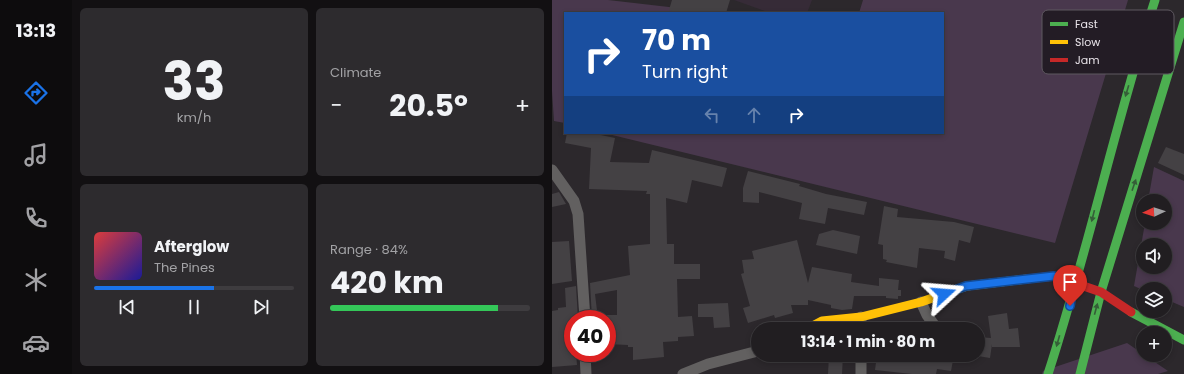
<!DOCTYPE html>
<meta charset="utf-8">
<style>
:root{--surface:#211e21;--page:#2d2b2e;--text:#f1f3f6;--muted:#a2a2a5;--line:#3e3c3f;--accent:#1a73e8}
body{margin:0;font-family:Poppins,sans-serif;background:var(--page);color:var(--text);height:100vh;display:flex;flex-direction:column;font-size:15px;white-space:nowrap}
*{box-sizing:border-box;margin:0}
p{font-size:13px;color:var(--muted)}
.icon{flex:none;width:22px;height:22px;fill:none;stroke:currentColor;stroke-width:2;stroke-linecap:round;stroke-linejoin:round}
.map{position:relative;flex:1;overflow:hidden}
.sheet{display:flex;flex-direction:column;gap:8px;padding:8px;background:#121012;width:480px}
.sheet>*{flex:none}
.top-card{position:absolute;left:12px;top:12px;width:380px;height:122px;border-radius:0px;box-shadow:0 2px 6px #0003,0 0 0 1px var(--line);background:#1a4fa0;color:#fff;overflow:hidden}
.needle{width:26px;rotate:267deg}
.fabs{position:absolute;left:584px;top:194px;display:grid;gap:8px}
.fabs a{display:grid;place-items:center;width:36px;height:36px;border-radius:50%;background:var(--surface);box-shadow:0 2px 6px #0003,0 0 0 1px var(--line);font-size:20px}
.speed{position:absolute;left:12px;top:310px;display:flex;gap:8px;font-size:20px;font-weight:700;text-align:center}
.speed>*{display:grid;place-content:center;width:52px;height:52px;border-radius:50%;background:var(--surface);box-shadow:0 2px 6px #0003,0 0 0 1px var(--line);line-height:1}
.speed .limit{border:6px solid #d22;background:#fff;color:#111}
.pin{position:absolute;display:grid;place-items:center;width:34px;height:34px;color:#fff;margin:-41px -17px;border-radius:50% 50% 50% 0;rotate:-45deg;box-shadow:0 0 4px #0007}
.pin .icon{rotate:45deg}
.me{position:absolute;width:44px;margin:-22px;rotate:71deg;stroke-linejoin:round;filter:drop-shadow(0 0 3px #0008)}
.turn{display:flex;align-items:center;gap:14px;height:84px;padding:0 12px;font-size:18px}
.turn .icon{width:52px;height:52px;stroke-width:2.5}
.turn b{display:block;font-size:28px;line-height:34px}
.lanes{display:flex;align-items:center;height:38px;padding:0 12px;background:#0003;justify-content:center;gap:20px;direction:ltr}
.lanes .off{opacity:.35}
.big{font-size:30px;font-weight:700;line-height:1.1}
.sheet .card{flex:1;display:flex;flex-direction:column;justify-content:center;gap:6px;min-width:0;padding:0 14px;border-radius:6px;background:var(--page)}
.sheet .dial{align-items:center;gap:0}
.dial b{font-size:52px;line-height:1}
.song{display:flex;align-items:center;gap:12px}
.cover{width:48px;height:48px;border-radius:6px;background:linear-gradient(135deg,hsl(0 70% 55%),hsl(240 70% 35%))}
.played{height:4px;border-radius:2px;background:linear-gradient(90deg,var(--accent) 60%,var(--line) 60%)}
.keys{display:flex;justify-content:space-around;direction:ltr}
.heat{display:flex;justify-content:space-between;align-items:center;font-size:22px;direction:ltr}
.charge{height:6px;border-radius:3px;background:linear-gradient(90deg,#34c759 84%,var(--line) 0)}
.sheet .tiles{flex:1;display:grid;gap:8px;grid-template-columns:repeat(2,1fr)}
.trip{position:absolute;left:199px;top:322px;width:234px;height:40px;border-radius:20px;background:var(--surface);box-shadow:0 2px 6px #0003,0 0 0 1px var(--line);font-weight:700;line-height:40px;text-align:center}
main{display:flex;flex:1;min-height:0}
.tabs{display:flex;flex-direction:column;width:72px;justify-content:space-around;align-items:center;background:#0d0c0d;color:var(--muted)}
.tabs .icon{width:28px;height:28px}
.tabs .on{color:var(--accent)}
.tabs b{font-size:18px;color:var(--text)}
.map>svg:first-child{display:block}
.built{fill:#362b37}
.green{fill:#49384d;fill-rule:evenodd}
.building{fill:#444144}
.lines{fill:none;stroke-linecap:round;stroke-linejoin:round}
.street{stroke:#626060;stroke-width:11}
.fast{stroke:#4caf50;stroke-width:9}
.slow{stroke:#ffc107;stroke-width:9}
.jam{stroke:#c62828;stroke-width:9}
.oneway{fill:#355e38}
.route-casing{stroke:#114b97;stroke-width:10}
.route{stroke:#1a73e8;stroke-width:7}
.key{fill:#231c25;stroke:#5e5860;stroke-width:1}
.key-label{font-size:11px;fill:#e9e4ea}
</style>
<main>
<nav class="tabs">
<b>13:13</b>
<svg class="icon on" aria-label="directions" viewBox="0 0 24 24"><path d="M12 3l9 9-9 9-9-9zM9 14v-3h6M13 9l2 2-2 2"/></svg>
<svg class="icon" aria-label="music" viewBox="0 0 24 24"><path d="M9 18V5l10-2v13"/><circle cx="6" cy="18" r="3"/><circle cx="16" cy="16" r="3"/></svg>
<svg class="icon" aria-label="phone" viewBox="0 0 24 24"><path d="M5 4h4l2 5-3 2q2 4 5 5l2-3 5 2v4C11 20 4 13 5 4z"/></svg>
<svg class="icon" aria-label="climate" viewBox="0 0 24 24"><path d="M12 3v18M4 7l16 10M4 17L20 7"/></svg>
<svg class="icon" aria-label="car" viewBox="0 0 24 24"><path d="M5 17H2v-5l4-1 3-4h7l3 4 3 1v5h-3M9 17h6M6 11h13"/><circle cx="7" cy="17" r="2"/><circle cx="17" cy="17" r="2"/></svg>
</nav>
<section class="sheet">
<div class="tiles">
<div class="card dial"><b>33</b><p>km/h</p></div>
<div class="card"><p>Climate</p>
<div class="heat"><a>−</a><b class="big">20.5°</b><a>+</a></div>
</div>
<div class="card">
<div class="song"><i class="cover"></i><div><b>Afterglow</b><p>The Pines</p></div></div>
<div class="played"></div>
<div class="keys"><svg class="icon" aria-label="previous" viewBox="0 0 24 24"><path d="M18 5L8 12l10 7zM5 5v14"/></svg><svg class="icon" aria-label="pause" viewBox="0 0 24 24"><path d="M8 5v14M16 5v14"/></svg><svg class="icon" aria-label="next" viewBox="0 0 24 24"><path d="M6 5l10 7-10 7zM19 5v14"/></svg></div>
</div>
<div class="card"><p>Range · 84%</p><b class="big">420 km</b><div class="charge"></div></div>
</div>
</section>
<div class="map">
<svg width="632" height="374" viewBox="0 0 632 374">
<rect width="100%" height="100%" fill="#2c282c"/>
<path class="built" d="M182 0H260L255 13H218Z"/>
<g class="green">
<path d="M0 0H56L169 13H13V123L2 121 0 91Z"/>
<path d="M311 0H576L503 243 52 133H391V13H307Z"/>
<path d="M602 167 632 181V307L613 299V289L591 290 582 286 593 223H613V201H596ZM591 245H613V267H591Z"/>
<path d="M575 343 616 371 606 374H490L491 371Z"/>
</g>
<g class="building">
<path d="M120 0H178L174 13H126L117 10Z"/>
<path d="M15 133H39L63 138 58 162 97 163 100 150 175 168 170 187 140 180 135 203 114 198 115 244H122V264H148V279H125L126 317 140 316 142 336 126 337V341L111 342 112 357 81 360V347H76V345L55 344V315H65V290L43 294 46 319H40L38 283 78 275 76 246 98 244V194H94L95 191 37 189 39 148 13 143Z"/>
<path d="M614 147 632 154V175L606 163Z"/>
<path d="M196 171 248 184 247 186 274 194 315 202 312 215 276 208 273 224 247 219 250 203 207 192V203L191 202V188Z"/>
<path d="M7 192 14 204 0 207V194Z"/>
<path d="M332 206 346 209 345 217 402 222 422 227 418 243 407 240 403 261 392 258 393 251 367 248 365 268 334 262 335 260 331 259V245L326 244Z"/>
<path d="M281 230 308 236 305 254 264 245 267 234Z"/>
<path d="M245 240 256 283 260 267 300 274 299 282 327 286V278L347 280 346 290H349V296H346V299L334 298V296H302L300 309 290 310 279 308V305L256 300V305H239L241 313 223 318 222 315 196 323 191 308 198 306 189 274 192 273 190 260 202 259 200 251Z"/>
<path d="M17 241 20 281 0 284V242Z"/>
<path d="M24 286 26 319H21V353H24L25 365 0 367V311L6 310V308L14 307 13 288Z"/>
<path d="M176 303 178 327 162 328 161 317H146V304Z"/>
<path d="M455 313 457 329 466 328 468 347H440V344L438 358 426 356V337L439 338 436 316Z"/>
<path d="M277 355H291L290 374H276Z"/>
<path d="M325 355H348L377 360V355H402L399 371 385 369 384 374H360L323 370Z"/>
</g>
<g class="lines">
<g class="street">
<path d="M0 170 22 201 26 214 33 319"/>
<path d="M369 302 375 315 385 329"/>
<path d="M309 329V317"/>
<path d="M33 353 34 374"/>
<path d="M131 374 156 364 206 351"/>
<path d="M309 374V355"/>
</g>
<g class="fast">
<path d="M579 312 632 340"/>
<path d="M496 374C536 251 563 124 603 0"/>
<path d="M528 374 549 292 632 22"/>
</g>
<path class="slow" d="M255 329 270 321 309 317 369 302 415 286 475 279"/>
<path class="jam" d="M475 279 502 276 549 292 579 312"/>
</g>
<defs><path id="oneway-solid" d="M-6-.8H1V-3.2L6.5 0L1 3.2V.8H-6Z"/></defs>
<g class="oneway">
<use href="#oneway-solid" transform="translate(575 91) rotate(107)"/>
<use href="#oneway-solid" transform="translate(582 185) rotate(-71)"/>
<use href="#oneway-solid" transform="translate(541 216) rotate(104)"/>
<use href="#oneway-solid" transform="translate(544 309) rotate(-75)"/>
<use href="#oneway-solid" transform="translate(506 341) rotate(106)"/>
</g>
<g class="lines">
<defs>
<path id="route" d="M392 294 414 286 502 276 522 283 518 306"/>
</defs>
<use href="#route" class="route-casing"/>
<use href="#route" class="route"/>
</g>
<rect x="490" y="10" width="132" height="64" rx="6" class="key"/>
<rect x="498" y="22" width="18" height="4" fill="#4caf50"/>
<rect x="498" y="40" width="18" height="4" fill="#ffc107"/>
<rect x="498" y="58" width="18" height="4" fill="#c62828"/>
<g class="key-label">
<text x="523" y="28">Fast</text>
<text x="523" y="46">Slow</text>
<text x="523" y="64">Jam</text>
</g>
</svg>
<div class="fabs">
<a><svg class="needle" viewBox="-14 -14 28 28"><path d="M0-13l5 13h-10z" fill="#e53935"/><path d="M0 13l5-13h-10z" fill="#a2a2a5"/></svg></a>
<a><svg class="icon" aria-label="sound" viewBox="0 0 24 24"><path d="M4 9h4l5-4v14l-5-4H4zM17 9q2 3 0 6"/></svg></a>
<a><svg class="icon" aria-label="layers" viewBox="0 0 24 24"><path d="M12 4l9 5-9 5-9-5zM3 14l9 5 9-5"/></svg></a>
<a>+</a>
</div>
<div class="speed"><div class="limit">40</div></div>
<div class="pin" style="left:518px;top:306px;background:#d93025"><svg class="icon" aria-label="arrive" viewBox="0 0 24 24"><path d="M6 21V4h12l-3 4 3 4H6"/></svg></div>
<svg class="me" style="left:392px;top:294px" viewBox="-20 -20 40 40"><path d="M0-17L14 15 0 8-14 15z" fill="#1a73e8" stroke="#fff" stroke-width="4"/></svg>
<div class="trip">13:14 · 1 min · 80 m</div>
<div class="top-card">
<div class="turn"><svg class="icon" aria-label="right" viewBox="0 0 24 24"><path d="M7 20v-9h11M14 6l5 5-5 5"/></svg><div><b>70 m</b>Turn right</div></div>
<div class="lanes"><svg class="icon off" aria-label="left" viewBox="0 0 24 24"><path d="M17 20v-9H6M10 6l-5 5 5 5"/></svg><svg class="icon off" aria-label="ahead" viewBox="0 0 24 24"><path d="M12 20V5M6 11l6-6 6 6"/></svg><svg class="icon" aria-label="right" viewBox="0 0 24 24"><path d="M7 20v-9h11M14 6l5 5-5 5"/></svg></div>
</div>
</div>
</main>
